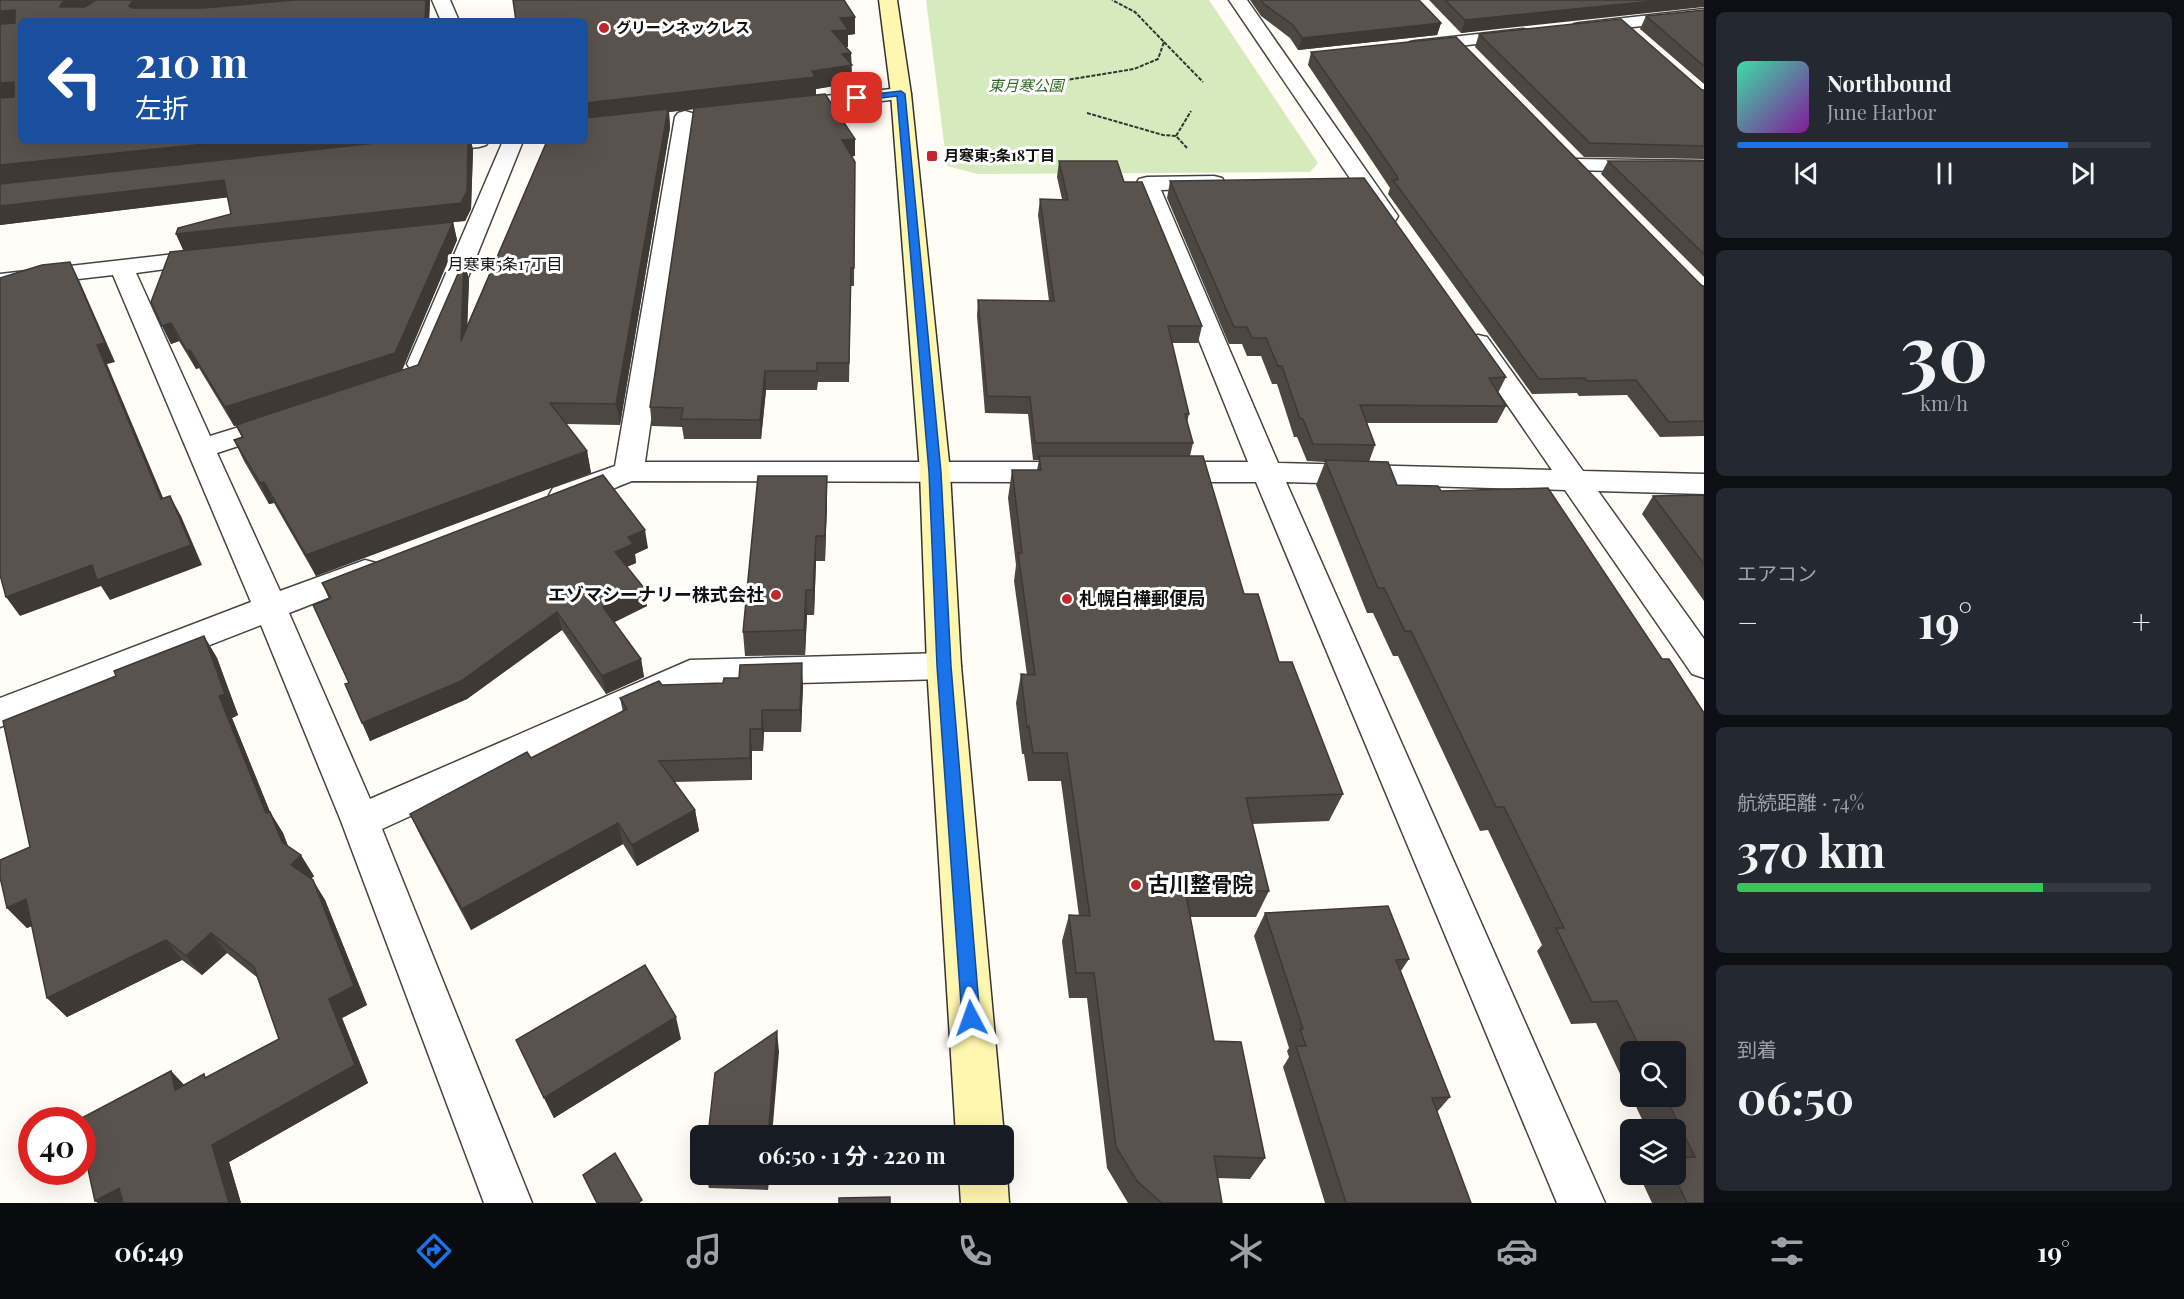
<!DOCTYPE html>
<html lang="ja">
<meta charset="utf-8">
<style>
:root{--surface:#171b24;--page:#242831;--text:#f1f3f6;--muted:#9ea1a6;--line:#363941;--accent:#1a73e8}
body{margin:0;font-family:"Playfair Display","Noto Sans JP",serif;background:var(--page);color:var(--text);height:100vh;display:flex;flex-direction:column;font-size:22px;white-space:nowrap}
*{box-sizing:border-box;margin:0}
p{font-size:20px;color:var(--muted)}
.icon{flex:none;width:33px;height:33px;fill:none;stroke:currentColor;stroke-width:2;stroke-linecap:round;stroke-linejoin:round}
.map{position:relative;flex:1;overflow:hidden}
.side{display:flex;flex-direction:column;gap:12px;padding:12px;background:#0d0f14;width:480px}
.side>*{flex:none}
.banner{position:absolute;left:18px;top:18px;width:570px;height:126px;border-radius:9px;box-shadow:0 6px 24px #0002;background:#1a4fa0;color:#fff;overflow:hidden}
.tools{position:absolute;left:1620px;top:1041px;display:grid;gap:12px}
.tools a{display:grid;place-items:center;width:66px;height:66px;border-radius:9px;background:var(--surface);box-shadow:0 6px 24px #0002;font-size:30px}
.speed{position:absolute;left:18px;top:1107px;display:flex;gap:12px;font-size:30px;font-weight:700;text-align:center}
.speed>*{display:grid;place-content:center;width:78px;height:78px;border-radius:50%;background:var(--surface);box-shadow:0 6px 24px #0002;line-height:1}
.speed .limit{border:9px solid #d22;background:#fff;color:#111}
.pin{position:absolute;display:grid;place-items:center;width:51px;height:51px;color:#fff;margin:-26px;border-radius:12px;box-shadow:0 3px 9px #0006}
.me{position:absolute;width:66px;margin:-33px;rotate:356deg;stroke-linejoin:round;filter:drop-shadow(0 0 4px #0008)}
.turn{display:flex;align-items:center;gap:21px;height:126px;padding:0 18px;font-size:27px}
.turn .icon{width:78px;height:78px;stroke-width:2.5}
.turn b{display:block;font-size:42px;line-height:51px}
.big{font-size:45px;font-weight:700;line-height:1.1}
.side .tile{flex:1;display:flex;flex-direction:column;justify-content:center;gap:9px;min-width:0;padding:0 21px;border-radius:9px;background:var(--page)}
.side .dial{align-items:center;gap:0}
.dial b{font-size:78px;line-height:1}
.song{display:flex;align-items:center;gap:18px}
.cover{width:72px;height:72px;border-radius:9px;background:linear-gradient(135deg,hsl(160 70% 55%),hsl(290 70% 35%))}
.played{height:6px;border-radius:3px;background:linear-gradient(90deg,var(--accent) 80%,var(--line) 80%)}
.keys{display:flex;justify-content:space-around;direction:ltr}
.heat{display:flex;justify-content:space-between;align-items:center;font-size:33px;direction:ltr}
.charge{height:9px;border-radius:4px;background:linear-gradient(90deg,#34c759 74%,var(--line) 0)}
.trip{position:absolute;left:690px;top:1125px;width:324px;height:60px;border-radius:9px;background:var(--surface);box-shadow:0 6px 24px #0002;font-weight:700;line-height:60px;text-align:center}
.tab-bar{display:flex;height:96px;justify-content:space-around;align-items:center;background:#090b0e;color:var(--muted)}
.tab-bar .icon{width:42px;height:42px}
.tab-bar .active{color:var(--accent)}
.tab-bar b{font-size:27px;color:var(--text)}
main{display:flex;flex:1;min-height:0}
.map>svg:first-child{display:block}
.green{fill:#d5ebbd}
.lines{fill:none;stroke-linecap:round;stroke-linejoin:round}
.street-casing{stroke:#444;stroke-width:3}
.secondary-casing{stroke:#333;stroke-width:3}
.path{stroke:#333;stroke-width:2;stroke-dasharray:4 1.5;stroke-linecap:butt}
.street{fill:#fff;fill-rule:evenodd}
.secondary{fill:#fff6b0;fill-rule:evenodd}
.wall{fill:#4d4742}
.shaded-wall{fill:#3f3936}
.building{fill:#5a524d;stroke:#3f3936;stroke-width:1.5}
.route{fill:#1a73e8;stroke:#114b97;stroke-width:1.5}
.poi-dot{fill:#c4262e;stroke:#fff;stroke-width:2}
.labels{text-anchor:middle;stroke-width:6;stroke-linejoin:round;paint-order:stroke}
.far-poi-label{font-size:15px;font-weight:bold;fill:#111;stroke:#fff;text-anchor:start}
.far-park-label{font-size:15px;font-style:italic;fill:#2f6b1f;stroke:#fff}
.far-neighbourhood-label{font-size:16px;fill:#111;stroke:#fff}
.poi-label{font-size:18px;font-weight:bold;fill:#111;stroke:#fff;text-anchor:end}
.near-poi-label{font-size:21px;font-weight:bold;fill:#111;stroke:#fff;text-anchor:start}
</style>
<main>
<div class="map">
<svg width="1704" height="1203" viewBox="0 0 1704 1203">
<rect width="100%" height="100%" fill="#fffdf5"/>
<path class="green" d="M926 0H1209L1318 163 1310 172 978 174 947 166Z"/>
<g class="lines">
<defs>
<g id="street">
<path d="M432 0H450L459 21H441Z"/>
<path d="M1229 0H1247L1398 216 1395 221 1387 223 1379 221Z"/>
<path d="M1704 9V19L1580 33 1574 32 1571 28 1574 24 1580 23Z"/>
<path d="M1523 29 1529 30 1532 34 1529 38 1416 51 1410 50 1407 46 1410 42 1416 41Z"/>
<path d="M901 88 908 90 911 94 908 98 786 112 779 110 776 106 779 102 786 100Z"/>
<path d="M685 111 692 113 695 117 645 462H1057L1067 465 1072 472 1067 479 1057 482 632 481C609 489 577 509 553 502L549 495 553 488 615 466 675 117 678 113Z"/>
<path d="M426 141H489L486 145 479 147 427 153 420 151 417 147 420 143Z"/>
<path d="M503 141H523L433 364 429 370 420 372 411 370 407 364Z"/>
<path d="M1577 159 1704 161V173L1569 170 1566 165 1569 160Z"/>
<path d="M1214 176 1222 178 1225 183 1222 188 1161 190 1278 463 1552 470 1465 343 1469 337 1478 335 1487 337 1583 471 1704 474V494L1598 491 1704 639V678L1692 674 1565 490 1286 482 1605 1203H1557L1256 482H1163L1153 479 1148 472 1153 465 1163 462H1248L1136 184 1139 179 1147 177Z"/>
<path d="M210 250 218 252 222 257 218 262 136 273 210 436 284 413 294 416 298 422 294 428 217 453 280 591 365 560 376 563 381 571 376 579 289 613 370 799 690 660 944 653 956 657 961 666 956 675 944 679 694 686 382 829 532 1203H484L341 821 261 625 0 727V698L251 602 113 275 0 288V274Z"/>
</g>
<g id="secondary">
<path d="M879 0H897L911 94 950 472 961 666 1004 1136H956L927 666 920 472 891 94Z"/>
<path d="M1004 1165 1007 1174 1009 1203H961L959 1174H1004Z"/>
</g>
</defs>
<use href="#street" class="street-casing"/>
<use href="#secondary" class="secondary-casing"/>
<g class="path">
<path d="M1164 42 1203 82"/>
<path d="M1048 83 1134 69 1158 59 1164 42 1135 12 1112 0"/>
<path d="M1087 113 1163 135 1176 136"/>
<path d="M1187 148 1176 136 1191 111"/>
</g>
<use href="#street" class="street"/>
<use href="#secondary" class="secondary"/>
</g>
<g class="wall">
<path d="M0 0H95L85 7 96 0H430L429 21H21V141H471L473 150 471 209 465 221 453 222 457 240 402 371 418 365 464 260 469 280 467 325 547 141H585V21H516L513 0H844L855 17V34L848 35V47H846L851 53 852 83 816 89V95L825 94 855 139V156H851L855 162 854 286H851L849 382H818L817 390H766L761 439H684L682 427 652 426 650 407 694 109 669 112 670 128 620 425 566 424 587 451 591 473 316 576 274 503 269 504 244 461 234 440 242 438 236 425 234 426 199 368 196 369 179 341 171 344 151 302 170 252 184 251 176 234 178 228 231 214 228 197 0 225Z"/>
<path d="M1250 0H1419L1441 23 1437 35 1298 50 1290 38 1261 16Z"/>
<path d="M1429 0H1704L1461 33Z"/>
<path d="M1704 10V84L1640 29 1646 16Z"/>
<path d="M1479 34 1704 90V159L1584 157 1475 47Z"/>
<path d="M1311 52 1704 286V436L1660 437 1627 395 1579 396 1577 393 1532 394 1388 194 1390 188 1308 65Z"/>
<path d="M1059 161 1124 182 1202 326 1198 343H1172L1189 414 1187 422 1193 443 1190 456 1244 594 1279 662 1343 794 1329 821 1252 824 1269 891 1256 917H1190L1214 1041 1265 1158 1250 1179 1217 1178 1222 1203H1128L1107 1168 1087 998H1069L1062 941 1069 915 1079 916 1061 781H1028L1024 754H1022L1016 703 1021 674 1027 675 1014 581 1016 565 1008 498 1012 470H1037L1039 460H1033L1028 414 985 413 977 316 978 300 1049 301 1038 215 1040 199H1062L1057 177Z"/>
<path d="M1608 161H1704V277L1601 174Z"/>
<path d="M1170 181 1506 377 1498 393 1506 406 1497 423H1367L1375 445 1369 462 1397 485 1441 491 1662 659 1704 1203H1652L1640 1177 1643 1174H1676V1130H1647L1631 1096H1676V1052H1630V1095L1596 1023 1571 1024 1537 951 1542 945 1488 830 1480 831 1398 656H1393L1373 613H1367L1316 485 1325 462 1307 461 1297 437H1294L1277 384H1272L1261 356H1247L1242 344H1229L1167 198Z"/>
<path d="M827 476V501L825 561H816L814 615H807L805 655 745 656 743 632Z"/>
<path d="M1704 495V601L1642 514 1653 496Z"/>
<path d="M648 548 635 554 636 563 627 567 647 606 614 622 641 659 644 677 606 694 562 630 467 699 370 741 349 683 329 599 322 583Z"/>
<path d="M204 636 217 658 238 715 232 718 270 812 283 833 288 846 314 876 311 879 325 900 367 1005 342 1018 368 1083 229 1162 241 1203H98L95 1201 171 1071 184 1085 207 1077 279 1039 258 978 227 953 202 975 182 960 67 1017 47 998 32 926 27 928 7 908 30 847 116 676Z"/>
<path d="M662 685H803L801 732H764L763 751H752V780L675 782 695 810 699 831 637 866 623 844 471 930 420 835 410 814 531 758 623 712 620 698Z"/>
<path d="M1265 913 1409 959 1401 971 1450 1097 1437 1112 1471 1203H1325L1283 1067 1289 1057 1287 1051 1289 1048 1254 936Z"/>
<path d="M681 1039 554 1118 516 1040Z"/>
<path d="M705 1174H769L768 1190 709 1188Z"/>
</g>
<g class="shaded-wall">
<path d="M66 0H95L68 19 60 7 61 4Z"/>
<path d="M133 0H306L139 16 129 6Z"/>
<path d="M426 0H430L429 21H425Z"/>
<path d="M1664 0H1704V7L1461 33 1465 20Z"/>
<path d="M15 10 21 22 0 27V11Z"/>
<path d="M855 17V34L848 35V47L832 48V31L840 18Z"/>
<path d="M1441 23 1437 35 1298 50 1302 38Z"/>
<path d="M851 53 852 83 816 89V95L669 112 670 128 620 425 616 404 585 121V103L812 71 842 54Z"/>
<path d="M14 82 21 95 0 100V83Z"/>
<path d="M855 139V156L842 158V140Z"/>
<path d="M234 141H400L0 184V165Z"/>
<path d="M468 141H471L473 150 471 209 465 221 453 222 457 240 401 371 234 426 225 407 184 252 176 234Z"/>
<path d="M224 180 231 197 0 225V206Z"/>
<path d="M464 260 469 280 466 362 461 341Z"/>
<path d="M70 262 79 280 115 362 107 364 172 519 161 499 97 345Z"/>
<path d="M171 323 179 341 171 344 162 326Z"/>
<path d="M190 350 199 368 196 369 187 351Z"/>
<path d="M765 371 766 390 761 439 760 420Z"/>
<path d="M587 451 591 473 316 576 306 555Z"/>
<path d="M827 476V501L825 561V536Z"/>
<path d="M264 482 274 503 269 504 260 483Z"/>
<path d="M170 496 181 516 202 565 110 600 101 586 20 616 6 597Z"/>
<path d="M645 530 648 548 635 554 636 563 618 570 615 552 628 537Z"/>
<path d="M816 536V561L814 615 813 590Z"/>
<path d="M644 588 647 606 607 626 603 607Z"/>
<path d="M806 590 807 615 805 655 804 630Z"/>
<path d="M557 612 562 630 467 699 370 741 362 723Z"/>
<path d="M204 636 217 658 238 715 232 718 276 827 270 812 283 833 294 862 301 855 314 876 303 886 291 865 282 842 266 813 219 696Z"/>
<path d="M641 659 644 677 606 694 602 676Z"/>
<path d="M802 663 803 685 801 732 800 710Z"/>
<path d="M762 710 764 732 763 751 762 729Z"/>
<path d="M750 729 752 751V780L750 758Z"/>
<path d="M695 810 699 831 637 866 632 845Z"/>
<path d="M618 823 623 844 471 930 462 909Z"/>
<path d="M313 880 325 900 367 1005 342 1018 368 1083 229 1162 241 1203H229L212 1145 329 999Z"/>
<path d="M26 899 45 920 27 928 7 908Z"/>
<path d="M211 933 227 953 202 975 186 956Z"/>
<path d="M166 940 182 960 67 1017 47 998Z"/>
<path d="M676 1017 681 1039 554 1118 544 1098Z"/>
<path d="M777 1031 779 1052 772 1136H768Z"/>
<path d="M171 1071 188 1089 175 1090Z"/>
<path d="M765 1174H769L768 1190Z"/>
<path d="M119 1188 138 1203H98L95 1201Z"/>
</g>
<g class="building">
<path d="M0 0H66L61 4 60 7H85L96 0H135H133L129 6 132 8H203L295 0H426L425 21H21V141H234L0 165V98L14 97V82L0 83V24L15 23V10L0 11Z"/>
<path d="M513 0H844L855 17 840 18 848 30 832 31 851 53 842 54 852 65 812 71 815 77 585 103V21H516Z"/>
<path d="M1261 0H1419L1441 23 1302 38 1293 25 1264 4Z"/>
<path d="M1445 0H1664L1465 20Z"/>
<path d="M1704 10V66L1646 16Z"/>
<path d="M1621 19 1702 90H1704V146L1590 143 1479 34Z"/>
<path d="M1456 37 1702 286H1704V421L1669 422 1636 380 1587 381 1585 378 1539 379 1393 180H1398L1397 176 1311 52Z"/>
<path d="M825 94 855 139 842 140 855 162 854 268H851L849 363H817V371H765L760 420 681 419 683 408 650 407 694 108Z"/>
<path d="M668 109 616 404 550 403 587 451 306 555 264 482 260 483 234 440 243 437 236 425 418 365 464 260 461 341 547 141H585V118Z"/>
<path d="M395 141H468L467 191 461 203 176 234 178 228 231 214 224 180 0 206V184Z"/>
<path d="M1059 161H1117L1124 182H1142L1202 326H1168L1189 414H1185L1193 443H1035L1030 397 987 396 978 300 1054 301 1040 199 1068 200Z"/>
<path d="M1608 161H1704V254Z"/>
<path d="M1364 178 1506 377 1489 378 1506 406 1360 405 1375 445 1313 444 1303 419H1300L1282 366H1278L1266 338H1252L1247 327H1234L1170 181Z"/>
<path d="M453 222 395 353 225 407 190 350 187 351 171 323 162 326 151 302 170 252Z"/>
<path d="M70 262 105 343 97 345 161 499 170 496 191 545 97 580 92 565 6 597 0 575V278L42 265Z"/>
<path d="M1039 456H1203L1244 594H1258L1279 662H1292L1343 794 1246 798 1269 891 1185 890 1214 1041 1241 1042 1265 1158 1214 1156 1222 1203H1162L1137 1181 1116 1147 1094 973H1076L1069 915 1090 916 1067 753H1033L1029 726 1027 727 1021 674 1035 675 1018 553H1022L1012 470H1041Z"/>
<path d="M1325 460 1388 462 1397 485 1438 486 1441 491 1548 488 1662 659H1669L1704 713V1203H1687L1673 1174H1676V1158L1695 1157 1665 1096H1676V1052H1642L1617 1001 1592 1002 1556 928H1564L1504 807H1496L1411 631H1405L1384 588H1378Z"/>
<path d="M603 475 645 530 628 537 633 544 615 552 644 588 603 607 641 659 602 676 557 612 461 681 362 723 345 684 349 683 313 605 331 598 322 583Z"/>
<path d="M758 476H827L825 536H816L813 590H806L804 630 743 632Z"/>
<path d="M1704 495V564L1653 496Z"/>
<path d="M204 636 225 694 219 696 266 813 270 812 282 842 301 855 291 865 313 880 354 986 329 999 355 1065 212 1145 229 1203H123L119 1188 95 1201 82 1142V1120H78L171 1071 175 1090 204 1074 205 1078 279 1039 254 967 211 933 186 956 166 940 47 998 26 899 7 908 0 877V860L30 847 3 721 116 676 114 671Z"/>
<path d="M802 663 800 710H762V729H750V758L659 761 695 810 632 845 618 823 462 909 410 814 527 752 531 758 627 709 620 698 659 681 662 685 723 683 724 678H739L740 665Z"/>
<path d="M1388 906 1409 959 1396 960 1450 1097 1432 1098 1471 1203H1346L1296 1046H1306L1300 1029H1303L1265 913Z"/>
<path d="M645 965 676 1017 544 1098 516 1040Z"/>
<path d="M777 1031 768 1136H708L715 1073Z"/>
<path d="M615 1153 642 1200 638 1203H597L583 1175Z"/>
<path d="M890 1197V1203H839V1198Z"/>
</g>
<path class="route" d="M901 91 905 94 941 472 951 666 980 1018 977 1024 971 1027 964 1024 962 1018 937 666 929 472 897 96 857 101 853 98 857 96Z"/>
<g class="poi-dot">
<circle cx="604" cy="28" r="6"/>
<rect x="926" y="150" width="12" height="12" rx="3"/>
<circle cx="776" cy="595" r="6"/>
<circle cx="1067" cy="599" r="6"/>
<circle cx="1136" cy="885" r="6"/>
</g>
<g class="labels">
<g class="far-poi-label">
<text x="616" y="33">グリーンネックレス</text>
<text x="944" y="161">月寒東5条18丁目</text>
</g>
<g class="far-park-label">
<text x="1026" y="91">東月寒公園</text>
</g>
<g class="far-neighbourhood-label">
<text x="505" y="270">月寒東5条17丁目</text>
</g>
<g class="poi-label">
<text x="764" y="601">エゾマシーナリー株式会社</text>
<text x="1079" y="605" text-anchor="start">札幌白樺郵便局</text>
</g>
<g class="near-poi-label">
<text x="1148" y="892">古川整骨院</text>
</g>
</g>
</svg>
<div class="tools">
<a><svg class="icon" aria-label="search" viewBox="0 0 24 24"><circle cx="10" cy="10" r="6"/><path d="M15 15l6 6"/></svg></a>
<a><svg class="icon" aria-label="layers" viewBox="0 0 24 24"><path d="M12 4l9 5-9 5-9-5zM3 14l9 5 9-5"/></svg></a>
</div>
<div class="speed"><div class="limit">40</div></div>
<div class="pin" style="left:857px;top:98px;background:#d93025"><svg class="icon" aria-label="arrive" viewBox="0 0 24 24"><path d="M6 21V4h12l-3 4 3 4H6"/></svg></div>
<svg class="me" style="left:971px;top:1018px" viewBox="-20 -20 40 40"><path d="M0-17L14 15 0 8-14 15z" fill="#1a73e8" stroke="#fff" stroke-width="4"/></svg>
<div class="trip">06:50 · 1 分 · 220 m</div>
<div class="banner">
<div class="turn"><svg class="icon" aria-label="left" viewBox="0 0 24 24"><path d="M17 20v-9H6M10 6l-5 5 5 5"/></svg><div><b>210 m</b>左折</div></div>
</div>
</div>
<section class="side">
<div class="tile">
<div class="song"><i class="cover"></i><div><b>Northbound</b><p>June Harbor</p></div></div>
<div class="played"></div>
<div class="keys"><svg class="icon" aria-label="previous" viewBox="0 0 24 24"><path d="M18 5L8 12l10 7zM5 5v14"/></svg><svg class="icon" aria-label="pause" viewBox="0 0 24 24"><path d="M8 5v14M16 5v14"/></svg><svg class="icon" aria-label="next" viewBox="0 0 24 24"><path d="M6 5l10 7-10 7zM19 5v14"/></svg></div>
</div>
<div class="tile dial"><b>30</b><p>km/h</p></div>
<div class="tile"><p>エアコン</p>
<div class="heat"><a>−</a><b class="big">19°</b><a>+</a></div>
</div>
<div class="tile"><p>航続距離 · 74%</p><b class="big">370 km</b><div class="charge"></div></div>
<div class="tile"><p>到着</p><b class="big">06:50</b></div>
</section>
</main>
<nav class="tab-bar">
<b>06:49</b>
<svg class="icon active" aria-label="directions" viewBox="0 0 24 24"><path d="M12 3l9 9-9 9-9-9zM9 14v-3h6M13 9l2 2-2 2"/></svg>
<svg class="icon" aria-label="music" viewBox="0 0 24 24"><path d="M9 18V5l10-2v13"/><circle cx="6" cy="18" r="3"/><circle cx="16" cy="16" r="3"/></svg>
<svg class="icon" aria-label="phone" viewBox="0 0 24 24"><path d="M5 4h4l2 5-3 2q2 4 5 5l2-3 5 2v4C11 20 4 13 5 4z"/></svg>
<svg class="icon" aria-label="climate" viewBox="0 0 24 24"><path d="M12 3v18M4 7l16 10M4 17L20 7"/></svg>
<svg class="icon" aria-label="car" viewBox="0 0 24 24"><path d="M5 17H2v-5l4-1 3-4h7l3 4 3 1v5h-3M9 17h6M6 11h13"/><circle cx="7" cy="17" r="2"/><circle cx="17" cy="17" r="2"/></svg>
<svg class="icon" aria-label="filters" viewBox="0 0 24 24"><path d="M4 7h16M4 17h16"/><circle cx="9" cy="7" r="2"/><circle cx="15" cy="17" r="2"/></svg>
<b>19°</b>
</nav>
